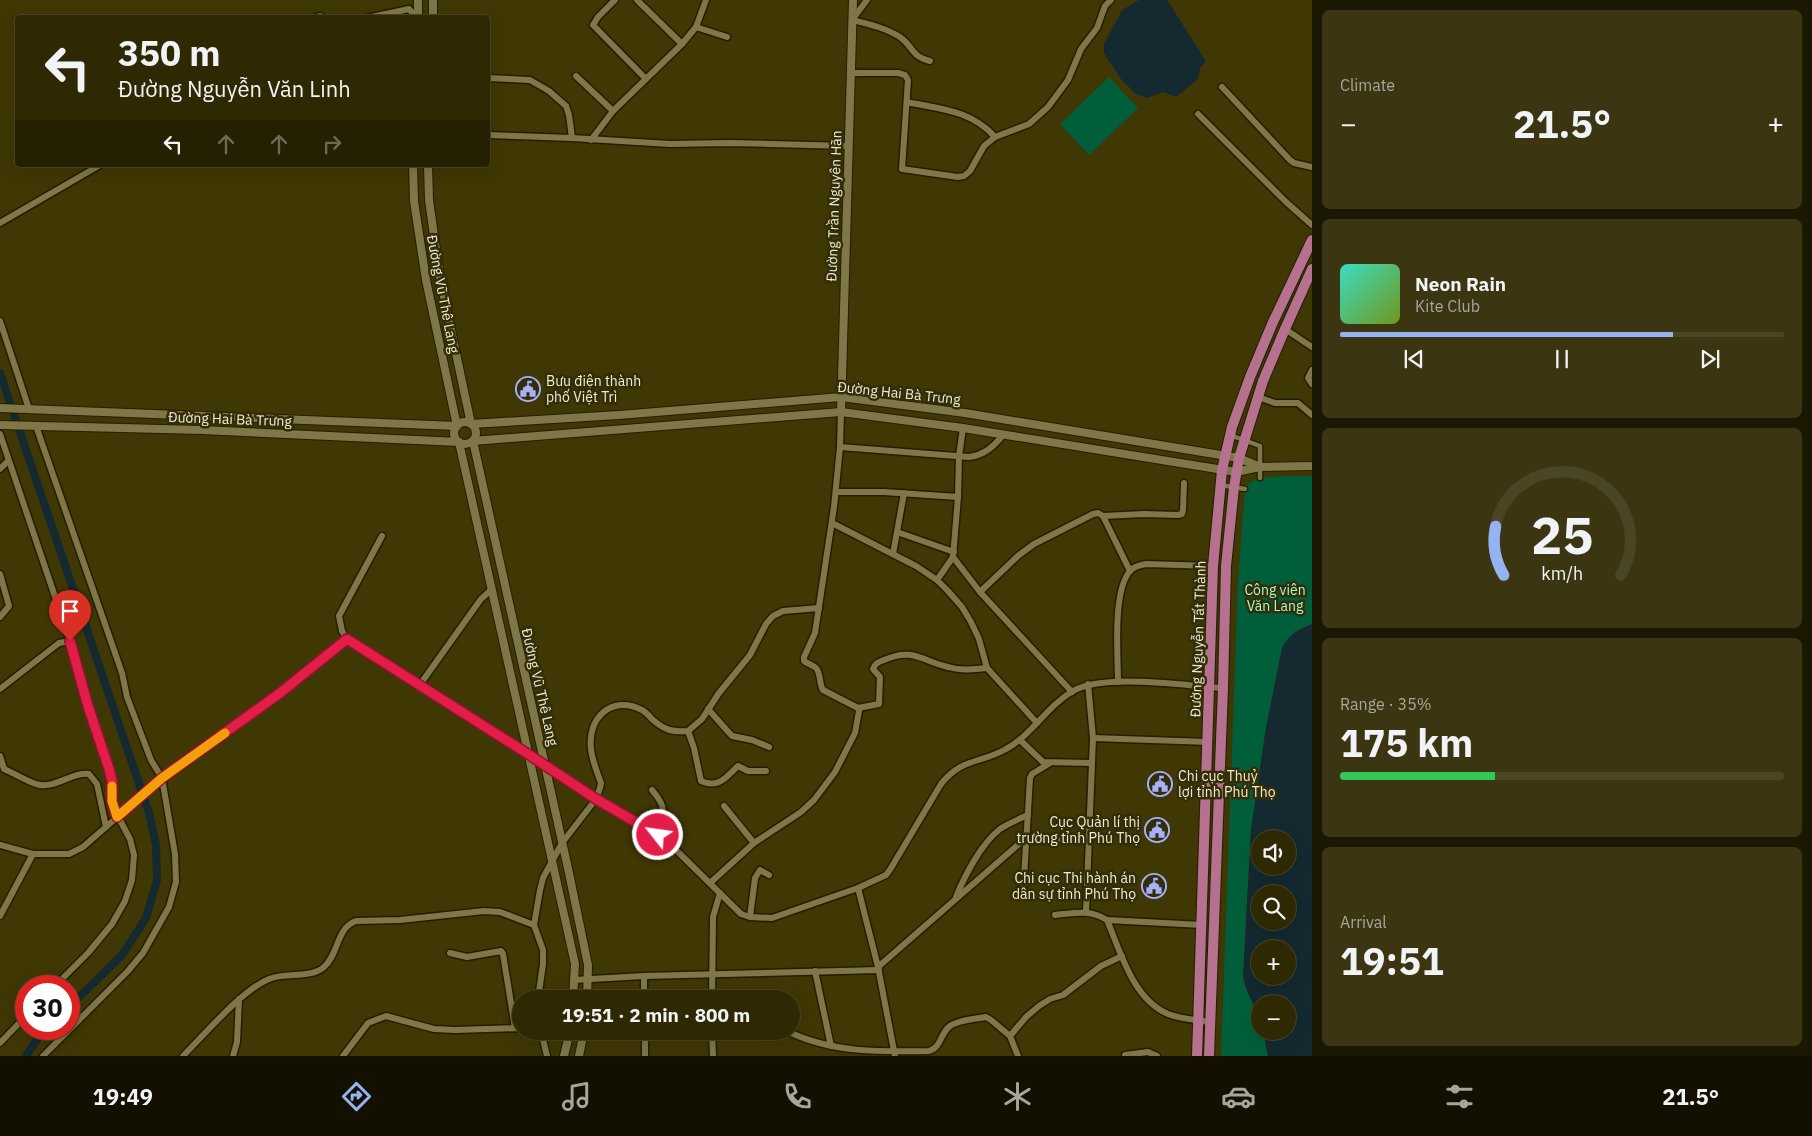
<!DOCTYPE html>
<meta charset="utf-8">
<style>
:root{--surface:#2f2903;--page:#3b3512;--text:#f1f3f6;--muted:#a7a69a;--line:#4a4525;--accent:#95b2f1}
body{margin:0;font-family:"IBM Plex Sans",sans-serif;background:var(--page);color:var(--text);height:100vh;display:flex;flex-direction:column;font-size:19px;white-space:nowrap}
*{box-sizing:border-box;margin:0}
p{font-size:16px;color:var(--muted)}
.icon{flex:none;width:28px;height:28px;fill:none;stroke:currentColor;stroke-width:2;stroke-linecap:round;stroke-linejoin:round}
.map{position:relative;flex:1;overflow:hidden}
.panel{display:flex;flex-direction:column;gap:10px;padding:10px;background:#1a1702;width:500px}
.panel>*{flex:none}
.top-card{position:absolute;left:15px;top:15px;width:475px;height:152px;border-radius:5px;box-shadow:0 5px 20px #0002,0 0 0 1px var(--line);background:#2f2903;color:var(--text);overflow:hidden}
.controls{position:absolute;left:1251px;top:830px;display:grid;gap:10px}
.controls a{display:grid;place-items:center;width:45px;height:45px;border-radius:50%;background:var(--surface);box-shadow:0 5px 20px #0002,0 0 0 1px var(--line);font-size:25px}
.speed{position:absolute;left:15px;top:975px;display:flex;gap:10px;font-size:25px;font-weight:700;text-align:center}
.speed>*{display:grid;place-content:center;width:65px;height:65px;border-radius:50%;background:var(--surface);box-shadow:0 5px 20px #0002,0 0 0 1px var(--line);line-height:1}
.speed .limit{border:8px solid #d22;background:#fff;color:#111}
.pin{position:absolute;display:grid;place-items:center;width:42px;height:42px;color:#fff;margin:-51px -21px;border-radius:50% 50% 50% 0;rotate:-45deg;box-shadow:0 0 5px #0007}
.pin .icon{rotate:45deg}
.me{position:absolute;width:55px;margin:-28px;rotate:300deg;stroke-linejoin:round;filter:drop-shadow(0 0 4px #0008)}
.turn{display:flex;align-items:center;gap:18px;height:105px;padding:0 20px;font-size:22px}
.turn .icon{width:65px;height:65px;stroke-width:2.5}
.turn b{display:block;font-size:35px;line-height:42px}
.lanes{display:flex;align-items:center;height:48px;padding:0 20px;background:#0003;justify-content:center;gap:25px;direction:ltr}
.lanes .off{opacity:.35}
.big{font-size:38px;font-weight:700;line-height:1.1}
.panel .widget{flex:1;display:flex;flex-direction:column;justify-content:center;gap:8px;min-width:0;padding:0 18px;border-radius:8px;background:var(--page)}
.panel .dial{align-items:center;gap:0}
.dial svg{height:130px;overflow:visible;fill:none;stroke:var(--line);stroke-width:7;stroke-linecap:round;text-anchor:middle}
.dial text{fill:var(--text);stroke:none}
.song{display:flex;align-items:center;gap:15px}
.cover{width:60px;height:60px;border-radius:8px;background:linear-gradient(135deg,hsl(170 70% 55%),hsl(80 70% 35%))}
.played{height:5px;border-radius:2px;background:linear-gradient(90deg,var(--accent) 75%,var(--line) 75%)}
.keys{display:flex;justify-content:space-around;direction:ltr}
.heat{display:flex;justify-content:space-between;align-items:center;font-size:28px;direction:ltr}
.charge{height:8px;border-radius:4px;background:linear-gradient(90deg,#34c759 35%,var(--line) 0)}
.trip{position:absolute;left:512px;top:990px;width:288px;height:50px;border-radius:25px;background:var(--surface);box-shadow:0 5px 20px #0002,0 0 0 1px var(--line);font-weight:700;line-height:50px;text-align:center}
.dock{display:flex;height:80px;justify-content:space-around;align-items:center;background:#131001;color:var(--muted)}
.dock .icon{width:35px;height:35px}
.dock .current{color:var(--accent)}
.dock b{font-size:22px;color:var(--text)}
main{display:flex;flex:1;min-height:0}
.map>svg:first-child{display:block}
.green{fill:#005f3a}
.water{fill:#142a30;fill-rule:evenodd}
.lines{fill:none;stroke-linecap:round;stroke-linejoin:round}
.canal{stroke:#142a30;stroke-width:8}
.pedestrian-casing{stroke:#241e00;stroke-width:7}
.minor-casing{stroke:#241e00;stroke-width:9}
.tertiary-casing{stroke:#241e00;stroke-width:10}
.primary-casing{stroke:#241e00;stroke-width:12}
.pedestrian{stroke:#807748;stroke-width:4.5}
.minor{stroke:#807748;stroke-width:6}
.tertiary{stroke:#807748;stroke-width:8}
.primary{stroke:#b5718d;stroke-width:10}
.route-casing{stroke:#92132f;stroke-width:12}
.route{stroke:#e11d48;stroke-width:9}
.slow{stroke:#f59e0b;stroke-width:9}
.labels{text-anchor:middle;stroke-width:5;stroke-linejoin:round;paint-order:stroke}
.street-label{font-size:14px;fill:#f1edd4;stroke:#332d08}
.poi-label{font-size:14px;fill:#f1edd4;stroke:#332d08;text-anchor:start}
.park-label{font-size:14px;fill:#a4faca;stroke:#332d08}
</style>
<main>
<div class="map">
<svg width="1312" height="1056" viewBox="0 0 1312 1056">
<rect width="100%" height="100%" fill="#3f3704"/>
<g class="green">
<path d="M1109 77 1138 108 1089 155 1060 124Z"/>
<path d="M1284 476H1312V624L1295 631 1259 783 1251 830 1243 977 1260 1021V1031H1263L1268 1056H1221L1238 582 1245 486 1257 478Z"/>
</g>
<g class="water">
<path d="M1139 0H1167L1206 61 1200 68 1198 79 1176 97 1163 92 1147 98 1136 94 1120 78 1104 53V44L1122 10Z"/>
<path d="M1312 624V1056H1268L1263 1031H1288V1004H1260V1020L1246 988 1243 977 1251 830 1265 733 1282 648C1289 634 1298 630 1312 624ZM1260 839H1288V866H1260ZM1260 894H1288V921H1260ZM1260 949H1288V976H1260Z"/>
</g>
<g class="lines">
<g class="canal">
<path d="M0 373 149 813 156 845 157 880 146 918 122 955 69 1007"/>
<path d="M26 1056 38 1038 47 1029"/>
</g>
<defs>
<g id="pedestrian">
<path d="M1230 435 1260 446V478"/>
<path d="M1221 485 1245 489"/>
</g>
<g id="minor">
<path d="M615 0 598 17 593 25 645 78"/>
<path d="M637 0 682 44"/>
<path d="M867 0 852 20C868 24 886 28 900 37 914 47 910 56 930 61"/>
<path d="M314 18 320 16 324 18"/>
<path d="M367 18 409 9 417 18"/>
<path d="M696 27 727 37"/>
<path d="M851 73H898L905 75 908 80 902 169 958 177 964 176 970 171 984 146 995 137 1029 124 1048 107 1068 80 1081 49 1097 28 1105 6 1111 0"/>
<path d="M576 76 613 111"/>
<path d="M488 78 530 80 549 91 566 106 569 115 572 138"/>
<path d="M1222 87 1290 160 1294 163 1312 167"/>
<path d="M907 102C940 109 971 110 995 137"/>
<path d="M1198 114 1286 202 1312 225"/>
<path d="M488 135 572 138 670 144 730 143 848 146"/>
<path d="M591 140 613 111 682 44 696 27 706 0"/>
<path d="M0 223 100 165"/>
<path d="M0 321 29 409"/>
<path d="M1285 329 1312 347"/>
<path d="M1312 370 1308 378 1312 384"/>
<path d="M1258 397 1275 403H1298L1312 415"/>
<path d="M36 426 122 673 127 697 151 760 162 778 175 854 176 882 169 907 143 953 127 972 43 1056"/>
<path d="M0 434 70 641 87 706 109 769 114 809 130 839 134 855 132 880 125 901 112 924 88 953 55 986"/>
<path d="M840 447 969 457C985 455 994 446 1004 434"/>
<path d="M0 469 8 461"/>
<path d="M837 492H884L958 497"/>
<path d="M1103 516 1144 514 1178 515 1182 514 1183 510 1184 483"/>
<path d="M832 523 916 566 937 580 948 591 962 607 971 622 979 639 987 668 1037 723"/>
<path d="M897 532 954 552"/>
<path d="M893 554 904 493"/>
<path d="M953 557 980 592 1072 692"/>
<path d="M0 574 9 606 0 617"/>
<path d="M937 580 953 557 958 497 959 456 963 428"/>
<path d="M980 592 1019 555 1034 544 1093 514 1098 513 1103 516 1130 571"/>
<path d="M347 639 342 631 339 616 382 536"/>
<path d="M1118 682C1118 655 1112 589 1131 570 1135 566 1140 565 1146 564L1213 566"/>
<path d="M419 686 481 599 492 589"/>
<path d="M0 689 59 643 70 641"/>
<path d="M858 708 879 704 880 677 873 669C875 663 879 662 884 660 913 647 922 661 948 667 961 671 974 669 987 668"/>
<path d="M708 709 732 736 752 740 769 747"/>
<path d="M688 731 694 748 701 781C719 789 726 777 738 766L748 771H766"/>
<path d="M1093 738 1209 742"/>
<path d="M1020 740 1043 762 1092 763"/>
<path d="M0 756 4 769C14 773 31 784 40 785 58 787 72 772 89 774L97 784 106 827"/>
<path d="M724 806 754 843"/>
<path d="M651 831C665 812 668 809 652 790"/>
<path d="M0 845 33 854H69L83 847 162 778 280 693 347 639 596 799 658 835 673 847 741 914 750 917 772 918 858 888 886 875 891 868 941 784C963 757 980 764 1006 749 1032 735 1047 706 1073 691 1105 673 1185 686 1223 688"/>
<path d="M710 883 754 843 801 812 814 800 835 772 855 733 859 711 858 708 823 690C819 684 821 673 816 668 813 665 808 664 804 661V657L815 633 834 507 840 447 841 412"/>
<path d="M858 888 878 967 895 1056"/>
<path d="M1023 894 1030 778 1032 774 1050 763"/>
<path d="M956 897C965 875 981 844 1000 829 1009 823 1019 819 1028 815"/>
<path d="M1086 912 1093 738 1088 684"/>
<path d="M1055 915C1075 913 1089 909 1107 920L1202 925"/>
<path d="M0 916 33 854"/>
<path d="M750 917 755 878 760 870 769 875"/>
<path d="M1107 920C1121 953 1133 999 1168 1014 1181 1019 1197 1020 1210 1022"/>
<path d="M450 953 467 957 501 951 503 954 515 1028"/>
<path d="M878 967 1027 837 1089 840"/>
<path d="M815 971 831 1046"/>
<path d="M644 976V999"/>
<path d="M574 980 644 976 879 970"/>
<path d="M538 999 543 964V950L534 925 540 890 543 878 562 843 596 799 600 788 601 783C597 772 592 760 591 749 587 718 612 694 642 710 646 712 650 717 653 720 666 731 672 732 688 731L702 719 719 693 750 655 766 624 773 616 783 611 819 608"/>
<path d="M712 999 713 917 720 893"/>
<path d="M541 1031 547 1056"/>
<path d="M645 1031V1056"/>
<path d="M712 1031 713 1056"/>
<path d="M787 1031C831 1053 882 1052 929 1051 942 1047 940 1033 950 1026 958 1020 975 1019 986 1017L991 1020 1010 1036"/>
<path d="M0 1043 26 1016"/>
<path d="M1125 1055 1148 1052 1157 1056"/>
<path d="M183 1056C204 1035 242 990 269 979 285 972 310 979 324 967 339 954 336 928 356 921L400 920 484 911 500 912 534 925"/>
<path d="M233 1056 237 1042 239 999"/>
<path d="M343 1056 368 1023 386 1016 434 1029 455 1030 521 1028"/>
<path d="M1018 1056 1010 1036 1026 1017 1039 1006 1050 999 1063 995 1101 966 1122 956"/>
</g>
<g id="tertiary">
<path d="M418 18V0"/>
<path d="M433 18V0"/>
<path d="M428 165 429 200 440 278 471 424 619 415 841 397 965 413 1239 458 1260 467"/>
<path d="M0 408 457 426 426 280 414 201 413 165"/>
<path d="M841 412 853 0"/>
<circle cx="465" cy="433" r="11"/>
<path d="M0 425 202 430 459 442 575 964 573 999"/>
<path d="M587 999 588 965 569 873 473 441 841 412 963 428 1236 472 1260 467 1312 466"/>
<path d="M564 1056 570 1031"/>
<path d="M579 1056 584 1031"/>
</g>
<g id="primary">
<path d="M1197 1056 1213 566 1222 470 1232 427 1250 377 1273 322 1312 240"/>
<path d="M1209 1056 1223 688 1226 566 1234 487 1239 458 1263 381 1285 329 1312 269"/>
</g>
</defs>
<use href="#pedestrian" class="pedestrian-casing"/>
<use href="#minor" class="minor-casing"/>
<use href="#tertiary" class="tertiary-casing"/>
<use href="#primary" class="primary-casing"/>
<use href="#pedestrian" class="pedestrian"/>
<use href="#minor" class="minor"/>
<use href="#tertiary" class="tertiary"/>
<use href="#primary" class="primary"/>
</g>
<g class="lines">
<defs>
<path id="route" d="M70 641 88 706 109 769 112 781V801L117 817 162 778 280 693 347 639 528 754 596 799 658 835"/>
</defs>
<use href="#route" class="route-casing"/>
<use href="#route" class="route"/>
<path class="slow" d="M112 786V801L117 817 162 778 225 733"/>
</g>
<defs>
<symbol id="civic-ring" viewBox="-11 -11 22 22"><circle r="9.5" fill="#332d08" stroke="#a8b0fc" stroke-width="1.5"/><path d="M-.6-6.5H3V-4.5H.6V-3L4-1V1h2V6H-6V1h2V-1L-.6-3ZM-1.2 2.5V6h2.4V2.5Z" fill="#a8b0fc"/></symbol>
</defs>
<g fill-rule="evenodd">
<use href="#civic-ring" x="514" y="375" width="28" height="28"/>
<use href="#civic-ring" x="1146" y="770" width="28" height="28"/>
<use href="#civic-ring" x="1143" y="816" width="28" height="28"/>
<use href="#civic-ring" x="1140" y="872" width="28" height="28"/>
</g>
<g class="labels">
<g class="street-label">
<text transform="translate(834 206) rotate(-88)" y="5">Đường Trần Nguyên Hãn</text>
<text transform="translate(443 294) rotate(79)" y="5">Đường Vũ Thê Lang</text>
<text transform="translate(899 393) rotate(6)" y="5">Đường Hai Bà Trưng</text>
<text transform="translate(230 419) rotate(2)" y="5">Đường Hai Bà Trưng</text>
<text transform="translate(1198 639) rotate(-88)" y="5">Đường Nguyễn Tất Thành</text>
<text transform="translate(540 687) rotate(77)" y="5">Đường Vũ Thê Lang</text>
</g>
<g class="poi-label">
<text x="546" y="386">Bưu điện thành<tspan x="546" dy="16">phố Việt Trì</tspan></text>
<text x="1178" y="781">Chi cục Thuỷ<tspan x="1178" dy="16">lợi tỉnh Phú Thọ</tspan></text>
<text x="1140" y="827" text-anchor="end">Cục Quản lí thị<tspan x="1140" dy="16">trường tỉnh Phú Thọ</tspan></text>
<text x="1136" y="883" text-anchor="end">Chi cục Thi hành án<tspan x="1136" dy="16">dân sự tỉnh Phú Thọ</tspan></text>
</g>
<g class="park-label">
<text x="1275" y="595">Công viên<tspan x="1275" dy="16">Văn Lang</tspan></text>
</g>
</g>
</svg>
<div class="controls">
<a><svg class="icon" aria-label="sound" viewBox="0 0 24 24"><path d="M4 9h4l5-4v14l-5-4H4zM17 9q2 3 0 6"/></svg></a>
<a><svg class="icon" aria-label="search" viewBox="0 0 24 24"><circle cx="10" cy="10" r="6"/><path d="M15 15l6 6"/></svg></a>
<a>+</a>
<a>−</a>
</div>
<div class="speed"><div class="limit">30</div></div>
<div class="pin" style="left:70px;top:641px;background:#d93025"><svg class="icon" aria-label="arrive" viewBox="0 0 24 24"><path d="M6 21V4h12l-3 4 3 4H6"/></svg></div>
<svg class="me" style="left:658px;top:835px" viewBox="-20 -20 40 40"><circle r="17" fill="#e11d48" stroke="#fff" stroke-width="3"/><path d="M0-11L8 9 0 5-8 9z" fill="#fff"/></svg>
<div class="trip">19:51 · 2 min · 800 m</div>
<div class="top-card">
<div class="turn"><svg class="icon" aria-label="left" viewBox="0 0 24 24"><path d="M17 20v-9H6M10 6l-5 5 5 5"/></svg><div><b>350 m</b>Đường Nguyễn Văn Linh</div></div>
<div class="lanes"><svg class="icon" aria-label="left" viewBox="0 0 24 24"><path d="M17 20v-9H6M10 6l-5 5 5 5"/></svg><svg class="icon off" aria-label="ahead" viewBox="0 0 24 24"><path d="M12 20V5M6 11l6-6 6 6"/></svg><svg class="icon off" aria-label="ahead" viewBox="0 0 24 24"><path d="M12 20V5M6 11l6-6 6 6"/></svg><svg class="icon off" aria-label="right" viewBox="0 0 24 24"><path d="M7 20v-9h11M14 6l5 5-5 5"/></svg></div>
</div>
</div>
<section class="panel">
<div class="widget"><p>Climate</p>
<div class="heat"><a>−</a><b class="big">21.5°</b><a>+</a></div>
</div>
<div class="widget">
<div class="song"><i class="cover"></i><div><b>Neon Rain</b><p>Kite Club</p></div></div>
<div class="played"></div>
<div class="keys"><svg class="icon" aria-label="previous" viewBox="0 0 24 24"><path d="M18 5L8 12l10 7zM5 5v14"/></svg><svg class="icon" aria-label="pause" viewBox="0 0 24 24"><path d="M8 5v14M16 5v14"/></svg><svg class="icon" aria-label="next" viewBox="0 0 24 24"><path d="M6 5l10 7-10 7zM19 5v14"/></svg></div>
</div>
<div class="widget dial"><svg viewBox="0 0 100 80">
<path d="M14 69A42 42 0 1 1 86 69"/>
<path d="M14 69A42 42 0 0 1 9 39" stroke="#95b2f1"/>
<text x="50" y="56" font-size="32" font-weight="700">25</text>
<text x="50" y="72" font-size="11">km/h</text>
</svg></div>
<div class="widget"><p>Range · 35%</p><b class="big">175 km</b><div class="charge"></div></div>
<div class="widget"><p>Arrival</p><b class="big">19:51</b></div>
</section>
</main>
<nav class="dock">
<b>19:49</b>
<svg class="icon current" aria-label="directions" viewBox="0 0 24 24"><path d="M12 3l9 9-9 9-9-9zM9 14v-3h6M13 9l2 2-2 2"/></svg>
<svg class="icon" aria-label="music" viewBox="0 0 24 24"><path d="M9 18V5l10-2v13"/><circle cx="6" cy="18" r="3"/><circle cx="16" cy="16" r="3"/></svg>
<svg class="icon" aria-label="phone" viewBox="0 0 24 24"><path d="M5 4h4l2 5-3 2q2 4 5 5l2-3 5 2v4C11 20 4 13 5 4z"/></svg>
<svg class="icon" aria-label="climate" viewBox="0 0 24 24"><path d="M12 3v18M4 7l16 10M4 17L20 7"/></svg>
<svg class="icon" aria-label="car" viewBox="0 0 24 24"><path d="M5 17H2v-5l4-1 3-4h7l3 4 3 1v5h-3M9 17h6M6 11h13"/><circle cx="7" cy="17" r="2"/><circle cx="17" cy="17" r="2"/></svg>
<svg class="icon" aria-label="filters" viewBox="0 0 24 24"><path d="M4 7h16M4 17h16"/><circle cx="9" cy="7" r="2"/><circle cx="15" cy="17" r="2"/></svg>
<b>21.5°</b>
</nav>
